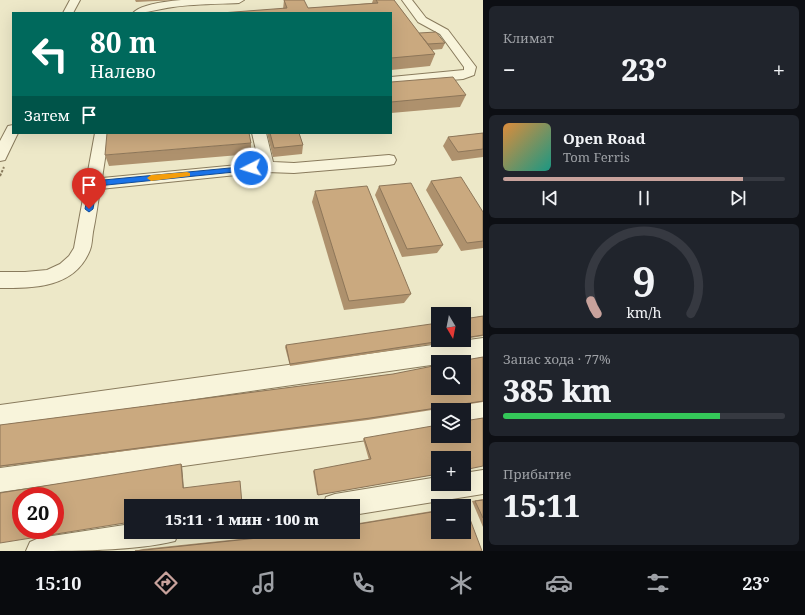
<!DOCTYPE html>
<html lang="ru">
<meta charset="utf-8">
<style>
:root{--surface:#171b24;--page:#20242c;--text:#f1f3f6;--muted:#9ea1a6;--line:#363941;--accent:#c8a29c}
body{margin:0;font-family:"Noto Serif",serif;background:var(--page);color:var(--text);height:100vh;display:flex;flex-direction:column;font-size:15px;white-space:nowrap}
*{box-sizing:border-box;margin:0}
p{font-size:13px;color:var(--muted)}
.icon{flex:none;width:22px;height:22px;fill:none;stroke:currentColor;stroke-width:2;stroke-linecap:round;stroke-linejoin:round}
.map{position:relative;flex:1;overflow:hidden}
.details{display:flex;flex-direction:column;gap:6px;padding:6px;background:#0d0f14;width:322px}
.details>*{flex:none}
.banner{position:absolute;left:12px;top:12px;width:380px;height:122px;border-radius:0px;box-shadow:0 4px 16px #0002;background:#00695c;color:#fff;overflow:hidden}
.needle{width:26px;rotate:170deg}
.fabs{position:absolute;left:431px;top:307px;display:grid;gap:8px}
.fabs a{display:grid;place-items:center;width:40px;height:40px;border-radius:0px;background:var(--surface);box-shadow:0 4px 16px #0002;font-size:20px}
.speed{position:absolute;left:12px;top:487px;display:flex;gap:8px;font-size:20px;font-weight:700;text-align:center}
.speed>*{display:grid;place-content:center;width:52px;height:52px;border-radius:50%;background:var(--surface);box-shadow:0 4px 16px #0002;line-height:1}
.speed .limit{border:6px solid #d22;background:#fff;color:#111}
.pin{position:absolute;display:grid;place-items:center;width:34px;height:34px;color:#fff;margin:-41px -17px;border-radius:50% 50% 50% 0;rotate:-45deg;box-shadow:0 0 4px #0007}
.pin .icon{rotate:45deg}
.me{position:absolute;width:44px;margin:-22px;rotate:265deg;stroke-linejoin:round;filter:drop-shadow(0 0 3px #0008)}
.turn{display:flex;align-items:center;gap:14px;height:84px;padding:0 12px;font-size:18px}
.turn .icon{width:52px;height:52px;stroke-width:2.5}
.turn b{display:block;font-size:28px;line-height:34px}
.then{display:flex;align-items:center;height:38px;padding:0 12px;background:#0003;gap:8px;font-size:15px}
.big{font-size:30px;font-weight:800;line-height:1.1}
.details .tile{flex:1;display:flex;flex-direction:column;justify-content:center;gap:6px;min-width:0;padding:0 14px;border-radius:6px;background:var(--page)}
.details .dial{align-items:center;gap:0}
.dial svg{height:104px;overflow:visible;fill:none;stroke:var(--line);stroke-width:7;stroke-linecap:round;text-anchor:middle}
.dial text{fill:var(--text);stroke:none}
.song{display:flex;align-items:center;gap:12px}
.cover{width:48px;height:48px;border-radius:6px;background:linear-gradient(135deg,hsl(30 70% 55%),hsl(170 70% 35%))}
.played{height:4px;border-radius:2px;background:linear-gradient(90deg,var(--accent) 85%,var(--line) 85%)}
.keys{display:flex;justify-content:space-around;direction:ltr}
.heat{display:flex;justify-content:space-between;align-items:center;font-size:22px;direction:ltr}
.charge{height:6px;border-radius:3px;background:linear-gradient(90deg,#34c759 77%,var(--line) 0)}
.trip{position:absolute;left:124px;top:499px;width:236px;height:40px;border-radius:0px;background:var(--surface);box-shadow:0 4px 16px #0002;font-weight:800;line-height:40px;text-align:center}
.tabs{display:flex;height:64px;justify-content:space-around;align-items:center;background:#090b0e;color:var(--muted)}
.tabs .icon{width:28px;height:28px}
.tabs .current{color:var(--accent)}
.tabs b{font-size:18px;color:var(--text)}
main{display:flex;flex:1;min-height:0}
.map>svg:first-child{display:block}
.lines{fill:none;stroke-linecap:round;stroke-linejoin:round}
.minor-casing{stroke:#897b5d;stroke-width:2}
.path{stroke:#897b5d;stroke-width:2;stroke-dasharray:2.5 1.5;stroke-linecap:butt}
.minor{fill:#f8f4db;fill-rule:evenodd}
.wall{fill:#ae916d}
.shaded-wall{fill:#8d7659}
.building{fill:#caa97f;stroke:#8d7659;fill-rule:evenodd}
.route{fill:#1a73e8;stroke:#114b97}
.slow{fill:#f59e0b}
</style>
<main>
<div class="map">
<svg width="483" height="551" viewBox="0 0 483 551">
<rect width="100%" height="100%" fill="#ede8c8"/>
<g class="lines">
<defs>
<g id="minor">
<path d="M70 0H80L73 13H63Z"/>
<path d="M181 0H244L239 3C217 4 195 4 173 7 159 9 147 13 133 13 141 4 169 1 181 0Z"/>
<path d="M402 0H412L426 18 448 30 476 67 474 75 463 79 391 85V77L464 70V67L440 34 418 22Z"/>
<path d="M13 125V133H18L5 160 0 161V141L8 126Z"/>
<path d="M95 133H109L102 178 259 163 252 133H266L273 162 294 163 389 155 394 156 396 160 394 164 389 165 294 173 267 172 100 189C98 203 96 217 93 232 92 238 92 245 90 250 75 288 35 288 0 288V272H25L47 270 60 264 69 256 74 248Z"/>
<path d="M483 338V358L452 362H438V364L0 427V405Z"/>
<path d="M483 401V423L464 426V410H455L456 407 464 404Z"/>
<path d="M438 408 443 410H438V430L0 492V468Z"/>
<path d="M483 470V494L353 515V506H323L326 497 335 494 438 477V484H464V473Z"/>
<path d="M131 524V532H179L175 541C136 551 69 551 26 551L30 542 39 538Z"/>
</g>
</defs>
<use href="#minor" class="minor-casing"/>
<path class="path" d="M0 176 4 167"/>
<use href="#minor" class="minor"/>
</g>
<g class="wall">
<path d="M135 0H176L136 2Z"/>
<path d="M284 0 308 8 372 3 373 0H394L419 33 445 43 442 49 432 50 435 54 430 66 391 70V13L283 9Z"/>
<path d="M391 82 466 95 460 107 391 113Z"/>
<path d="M267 133H299L303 145 302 154 273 157Z"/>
<path d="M483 133V157L452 161 443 146 448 137Z"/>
<path d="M251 143V154L109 166 105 155Z"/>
<path d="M431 181 483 212V248L461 251 426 190Z"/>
<path d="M379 186 443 245 437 253 402 257 375 195Z"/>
<path d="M315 191 411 294 404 303 344 310 312 202Z"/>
<path d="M483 316V336L464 339V319Z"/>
<path d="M438 340H459L290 366 285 347 286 345Z"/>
<path d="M483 357V402L368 420 0 467V425L393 374Z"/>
<path d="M364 438 438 474 317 495 313 471 369 460 363 439Z"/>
<path d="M483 499V527L472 501Z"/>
<path d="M438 510V532L134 551 143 549 305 532H353V524Z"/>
</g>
<path class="shaded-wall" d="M181 464 182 465 184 489 183 488Z"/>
<g class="building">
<path d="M284 0H304L308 8 378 3 376 0H394L435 54 391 58V13H221L287 8Z"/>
<path d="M436 32 445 43 428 44 419 33Z"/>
<path d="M453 77 466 95 391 102V82Z"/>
<path d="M107 133H249L251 143 105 155Z"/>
<path d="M270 133H299L303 145 274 148Z"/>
<path d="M483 133V149L458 152 448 137Z"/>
<path d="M461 177 483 212V241L467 243 431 181Z"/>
<path d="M411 183 443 245 407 249 379 186Z"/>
<path d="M367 186 411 294 349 301 315 191Z"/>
<path d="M483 316V335L464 338V319Z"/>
<path d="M438 323V340H448L290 364 286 345Z"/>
<path d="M483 357V401L370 418 0 466V425L393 374 438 365V388H464V362H454Z"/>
<path d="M483 418V466L464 470V458H438V474L318 495 314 470 371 459 364 438 438 425V436H464V421Z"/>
<path d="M181 464 183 488 240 481 242 504 231 506H131V522L0 543V493ZM21 496H55V530H21Z"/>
<path d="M483 500V518L475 501Z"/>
<path d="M464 506H465L482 551H135L296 534 307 532H353V525L438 511V532H464Z"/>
</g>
<path class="route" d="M251 166 254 167V170L97 186 93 209 89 212 85 209 90 184 93 181Z"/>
<path class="slow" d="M187 172 190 173V176L151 181 147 178 151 175Z"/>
</svg>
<div class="fabs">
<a><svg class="needle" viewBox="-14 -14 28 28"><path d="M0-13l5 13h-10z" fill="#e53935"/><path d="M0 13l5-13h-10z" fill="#9ea1a6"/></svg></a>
<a><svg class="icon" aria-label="search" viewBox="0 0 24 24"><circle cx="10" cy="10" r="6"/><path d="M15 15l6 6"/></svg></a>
<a><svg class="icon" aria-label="layers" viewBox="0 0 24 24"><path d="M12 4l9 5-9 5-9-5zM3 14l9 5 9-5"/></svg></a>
<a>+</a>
<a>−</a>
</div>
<div class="speed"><div class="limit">20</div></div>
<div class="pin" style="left:89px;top:209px;background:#d93025"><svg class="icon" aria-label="arrive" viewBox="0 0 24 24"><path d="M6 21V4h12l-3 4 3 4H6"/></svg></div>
<svg class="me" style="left:251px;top:168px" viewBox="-20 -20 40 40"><circle r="17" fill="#1a73e8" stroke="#fff" stroke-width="3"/><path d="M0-11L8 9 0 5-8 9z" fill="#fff"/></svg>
<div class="trip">15:11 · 1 мин · 100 m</div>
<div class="banner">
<div class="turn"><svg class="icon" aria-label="left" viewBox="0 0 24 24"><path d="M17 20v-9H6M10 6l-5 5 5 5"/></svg><div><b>80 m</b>Налево</div></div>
<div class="then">Затем<svg class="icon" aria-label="arrive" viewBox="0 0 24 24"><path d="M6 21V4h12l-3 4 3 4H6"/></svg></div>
</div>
</div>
<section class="details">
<div class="tile"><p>Климат</p>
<div class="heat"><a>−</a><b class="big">23°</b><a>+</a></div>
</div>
<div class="tile">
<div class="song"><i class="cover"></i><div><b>Open Road</b><p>Tom Ferris</p></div></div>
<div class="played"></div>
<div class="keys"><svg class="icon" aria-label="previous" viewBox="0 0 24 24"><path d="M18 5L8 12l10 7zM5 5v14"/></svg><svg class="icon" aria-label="pause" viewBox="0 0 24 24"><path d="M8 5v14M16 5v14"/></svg><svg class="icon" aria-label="next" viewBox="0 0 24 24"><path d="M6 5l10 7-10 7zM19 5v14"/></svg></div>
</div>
<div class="tile dial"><svg viewBox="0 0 100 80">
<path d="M14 69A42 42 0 1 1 86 69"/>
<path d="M14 69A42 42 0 0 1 9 59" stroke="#c8a29c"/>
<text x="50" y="56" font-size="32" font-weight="700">9</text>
<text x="50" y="72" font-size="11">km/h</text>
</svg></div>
<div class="tile"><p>Запас хода · 77%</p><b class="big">385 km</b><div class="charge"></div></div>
<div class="tile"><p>Прибытие</p><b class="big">15:11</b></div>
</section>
</main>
<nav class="tabs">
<b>15:10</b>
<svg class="icon current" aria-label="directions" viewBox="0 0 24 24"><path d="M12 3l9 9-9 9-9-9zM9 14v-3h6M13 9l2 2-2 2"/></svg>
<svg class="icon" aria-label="music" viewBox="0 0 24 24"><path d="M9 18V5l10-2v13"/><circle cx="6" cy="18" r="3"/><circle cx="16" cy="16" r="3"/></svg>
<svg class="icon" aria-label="phone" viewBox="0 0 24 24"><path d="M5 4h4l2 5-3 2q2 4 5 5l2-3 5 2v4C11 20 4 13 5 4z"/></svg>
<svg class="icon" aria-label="climate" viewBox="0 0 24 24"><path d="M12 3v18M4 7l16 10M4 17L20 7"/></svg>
<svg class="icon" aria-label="car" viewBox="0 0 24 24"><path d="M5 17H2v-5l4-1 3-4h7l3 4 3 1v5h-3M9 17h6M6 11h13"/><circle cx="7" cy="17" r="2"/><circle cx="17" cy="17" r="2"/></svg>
<svg class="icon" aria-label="filters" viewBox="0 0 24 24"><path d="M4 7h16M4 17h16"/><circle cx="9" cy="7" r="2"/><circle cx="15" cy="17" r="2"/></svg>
<b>23°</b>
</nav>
